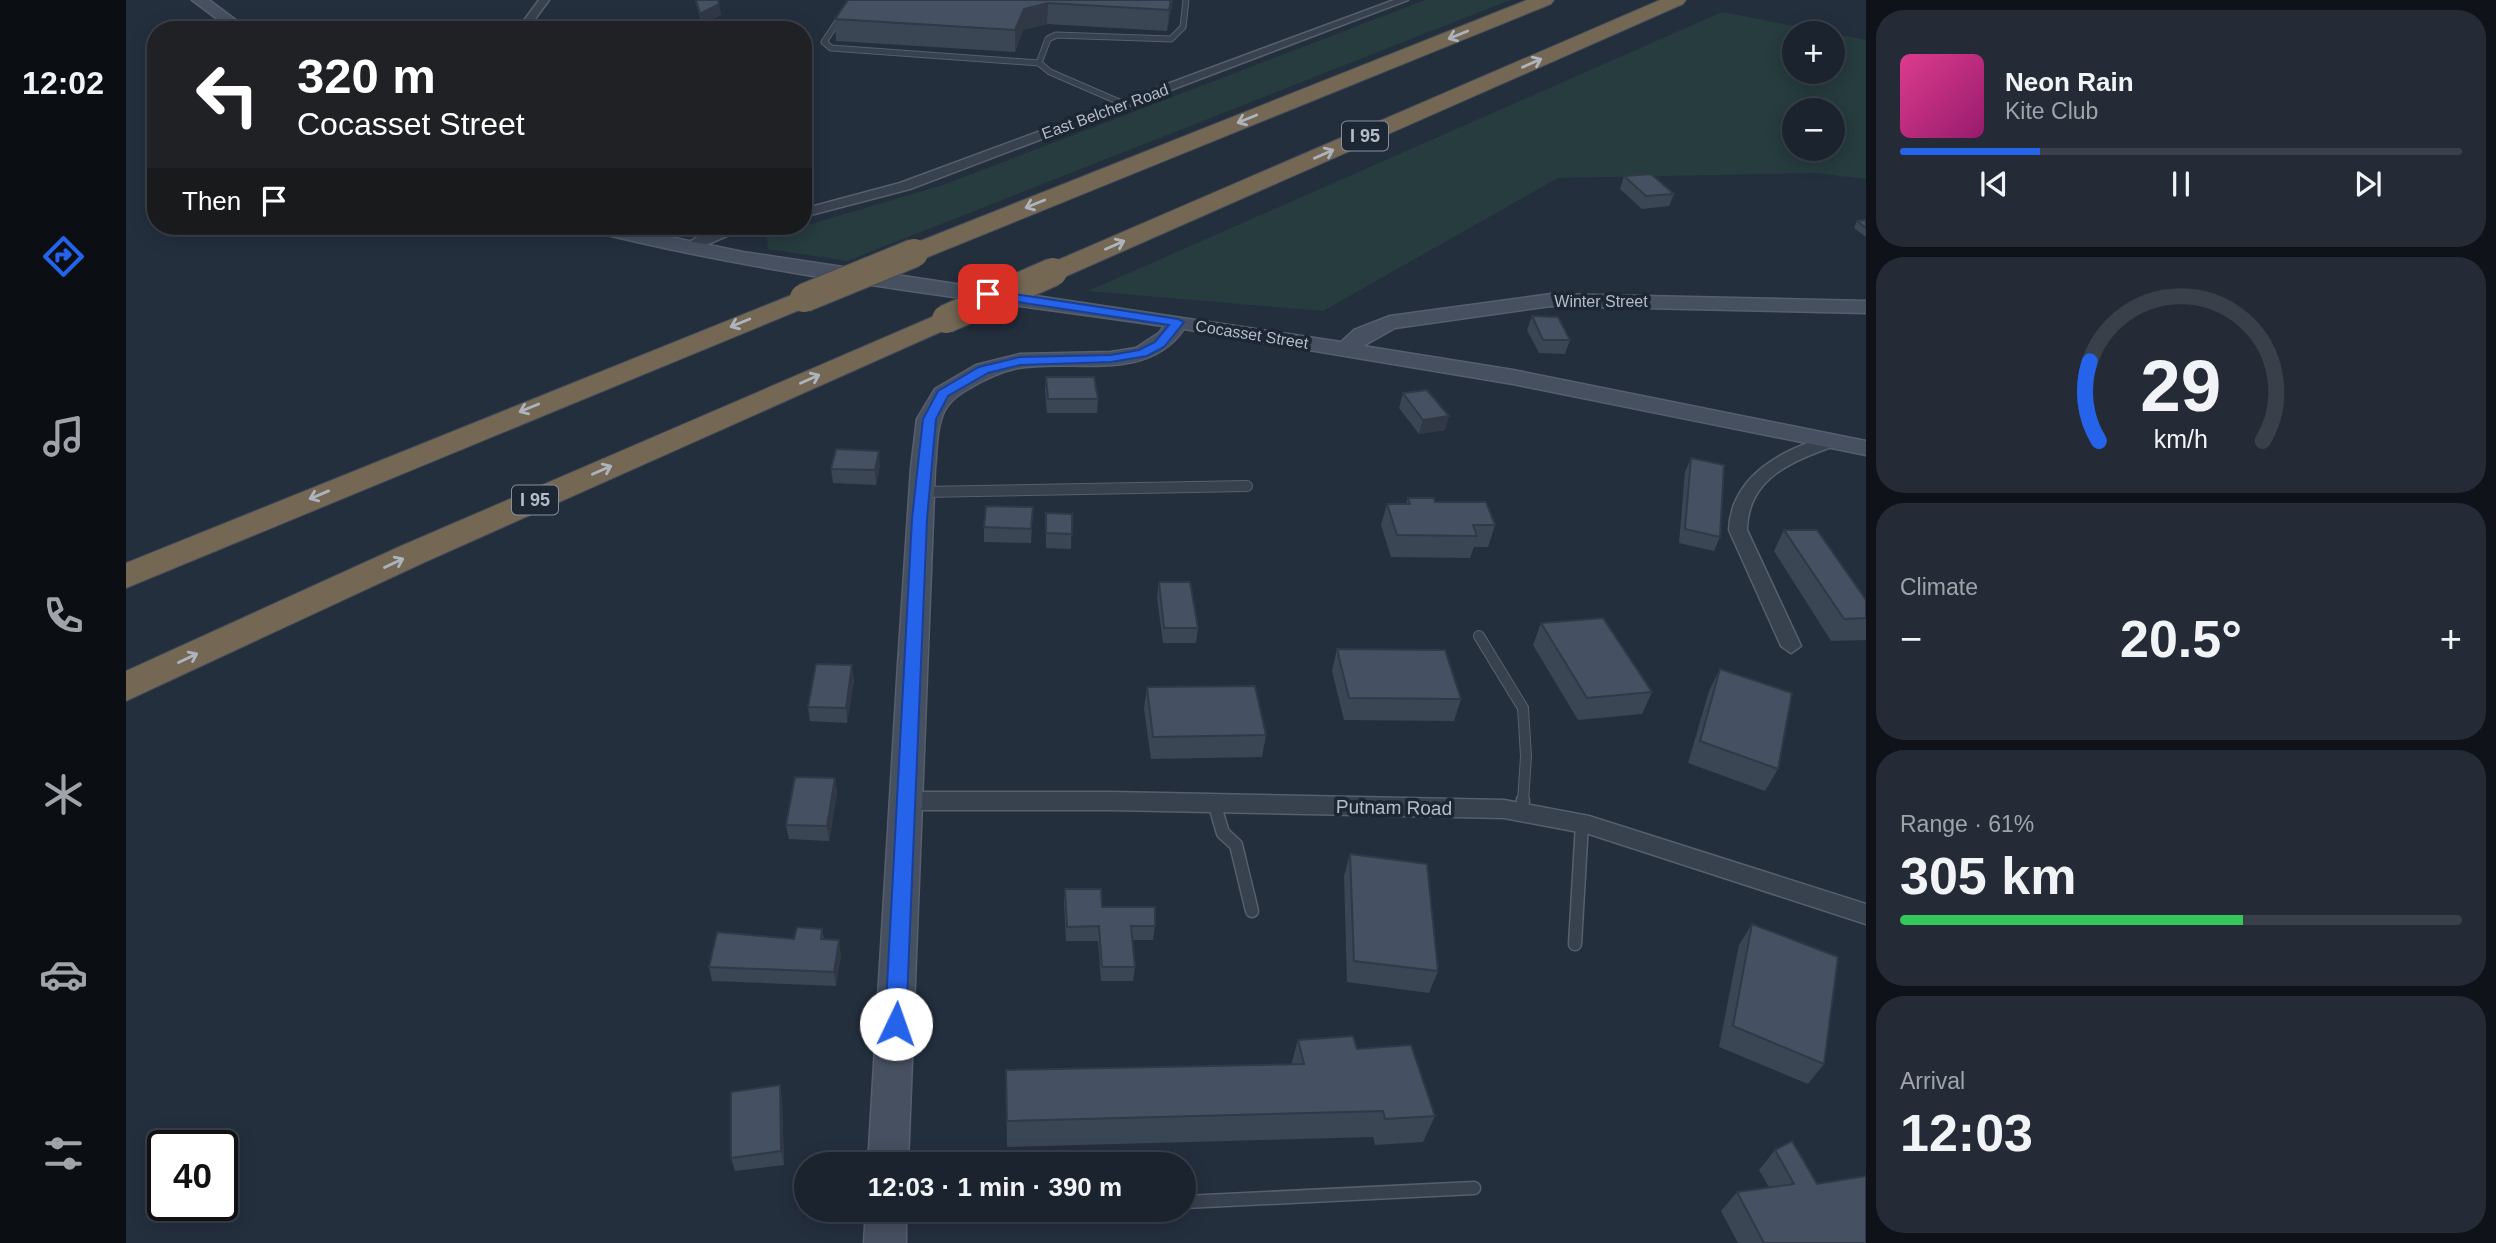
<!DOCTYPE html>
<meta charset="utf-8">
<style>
:root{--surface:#1b232e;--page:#242b36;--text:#f1f3f6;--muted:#a0a4aa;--line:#39404a;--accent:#2563eb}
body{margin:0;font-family:Arial,sans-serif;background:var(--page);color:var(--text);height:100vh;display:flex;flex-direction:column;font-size:26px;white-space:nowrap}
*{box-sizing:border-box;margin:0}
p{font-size:23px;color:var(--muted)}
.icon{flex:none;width:38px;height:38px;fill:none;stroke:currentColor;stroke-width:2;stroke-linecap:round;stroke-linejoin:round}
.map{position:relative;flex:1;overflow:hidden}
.details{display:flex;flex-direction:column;gap:10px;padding:10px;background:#0f1319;width:630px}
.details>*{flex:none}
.banner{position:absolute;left:21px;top:21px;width:665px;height:214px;border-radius:28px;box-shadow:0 4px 18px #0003,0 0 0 2px var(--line);background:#202124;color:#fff;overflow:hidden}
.tools{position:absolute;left:1656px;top:21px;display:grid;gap:14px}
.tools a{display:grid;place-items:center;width:63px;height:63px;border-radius:50%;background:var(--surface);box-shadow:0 4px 18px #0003,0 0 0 2px var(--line);font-size:35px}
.speed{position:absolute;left:21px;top:1130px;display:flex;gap:14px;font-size:35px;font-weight:700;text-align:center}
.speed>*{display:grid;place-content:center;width:91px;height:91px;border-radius:50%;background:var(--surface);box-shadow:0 4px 18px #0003,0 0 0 2px var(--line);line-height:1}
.speed .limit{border:4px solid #111;border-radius:10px;background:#fff;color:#111}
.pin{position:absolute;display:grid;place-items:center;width:60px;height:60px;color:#fff;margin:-30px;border-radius:14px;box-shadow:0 4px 10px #0006}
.me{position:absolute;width:77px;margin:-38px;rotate:3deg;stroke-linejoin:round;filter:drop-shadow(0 0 5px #0008)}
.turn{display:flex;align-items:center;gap:24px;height:147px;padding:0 35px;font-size:32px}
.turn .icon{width:91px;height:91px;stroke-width:2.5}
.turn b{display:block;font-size:49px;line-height:60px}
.then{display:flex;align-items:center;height:66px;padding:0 35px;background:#0003;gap:14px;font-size:26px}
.big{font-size:52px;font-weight:700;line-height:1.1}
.details .tile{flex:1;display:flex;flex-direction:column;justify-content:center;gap:10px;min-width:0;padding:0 24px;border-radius:28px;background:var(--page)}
.details .dial{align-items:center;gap:0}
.dial svg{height:182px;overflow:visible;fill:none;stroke:var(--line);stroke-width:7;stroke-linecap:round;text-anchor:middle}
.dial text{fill:var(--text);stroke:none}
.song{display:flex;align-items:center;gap:21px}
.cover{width:84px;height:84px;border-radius:10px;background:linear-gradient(135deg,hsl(330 70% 55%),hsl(320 70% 35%))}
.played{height:7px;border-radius:4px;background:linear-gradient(90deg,var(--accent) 25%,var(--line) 25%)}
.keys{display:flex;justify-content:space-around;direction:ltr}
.heat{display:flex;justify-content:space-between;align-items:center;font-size:38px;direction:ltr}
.charge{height:10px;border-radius:5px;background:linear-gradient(90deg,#34c759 61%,var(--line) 0)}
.trip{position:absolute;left:668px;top:1152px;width:402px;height:70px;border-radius:35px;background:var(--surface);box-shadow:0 4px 18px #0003,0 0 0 2px var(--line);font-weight:700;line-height:70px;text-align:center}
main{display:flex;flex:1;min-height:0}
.tab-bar{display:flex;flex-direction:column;width:126px;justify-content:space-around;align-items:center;background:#0b0e12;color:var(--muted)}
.tab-bar .icon{width:49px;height:49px}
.tab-bar .on{color:var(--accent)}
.tab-bar b{font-size:32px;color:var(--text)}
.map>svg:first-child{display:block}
.green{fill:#263c3f;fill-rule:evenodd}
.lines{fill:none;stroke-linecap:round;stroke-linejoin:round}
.lane-far2-casing{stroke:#565f6c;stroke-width:7}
.lane-far1-casing{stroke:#565f6c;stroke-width:12}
.lane-casing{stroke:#565f6c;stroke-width:15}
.street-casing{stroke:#565f6c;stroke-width:3}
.secondary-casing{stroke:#565f6c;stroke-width:3}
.highway-casing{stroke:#434c59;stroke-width:2}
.lane-far2{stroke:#38414e;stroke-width:5}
.lane-far1{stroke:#38414e;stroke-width:10}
.lane{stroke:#38414e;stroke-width:12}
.street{fill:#38414e;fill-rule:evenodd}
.secondary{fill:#465061;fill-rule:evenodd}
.highway{fill:#746855;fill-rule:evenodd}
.highway-bridge-casing{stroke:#434c59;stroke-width:30;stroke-linecap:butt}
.highway-bridge{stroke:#746855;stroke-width:28}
.wall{fill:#3b4654}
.shaded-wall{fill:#303945}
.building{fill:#455162;stroke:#303945;stroke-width:2}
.oneway{stroke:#aeb4bd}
.route{fill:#2563eb;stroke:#184099;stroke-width:2}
.labels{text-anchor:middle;stroke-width:7;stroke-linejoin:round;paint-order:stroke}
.far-street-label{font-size:16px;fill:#b4bcc9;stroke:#1d2633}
.shield{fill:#1d2633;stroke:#878f9c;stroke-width:2}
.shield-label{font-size:18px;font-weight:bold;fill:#b4bcc9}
.street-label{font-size:19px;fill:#b4bcc9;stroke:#1d2633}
</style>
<main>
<nav class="tab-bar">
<b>12:02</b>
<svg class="icon on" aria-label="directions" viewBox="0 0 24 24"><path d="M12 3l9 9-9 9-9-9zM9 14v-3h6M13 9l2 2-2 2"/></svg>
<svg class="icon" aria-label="music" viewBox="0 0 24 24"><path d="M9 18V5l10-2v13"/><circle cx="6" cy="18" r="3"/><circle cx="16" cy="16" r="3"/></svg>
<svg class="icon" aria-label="phone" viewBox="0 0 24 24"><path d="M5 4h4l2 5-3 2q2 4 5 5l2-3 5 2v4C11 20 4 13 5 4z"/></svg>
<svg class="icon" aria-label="climate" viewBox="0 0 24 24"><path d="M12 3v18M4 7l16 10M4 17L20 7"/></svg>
<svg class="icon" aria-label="car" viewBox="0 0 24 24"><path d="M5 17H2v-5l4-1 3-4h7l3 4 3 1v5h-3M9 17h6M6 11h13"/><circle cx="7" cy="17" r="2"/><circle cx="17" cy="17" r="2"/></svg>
<svg class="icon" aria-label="filters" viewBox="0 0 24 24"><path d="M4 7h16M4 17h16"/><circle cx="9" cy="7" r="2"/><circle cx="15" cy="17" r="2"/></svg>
</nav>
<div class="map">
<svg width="1740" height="1243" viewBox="0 0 1740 1243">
<rect width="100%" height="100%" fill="#242f3e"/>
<g class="green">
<path d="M1299 0H1384L721 261 642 249 641 237 820 184Z"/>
<path d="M1596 12 1740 40V179L1690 173 1432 178 1197 311 962 291ZM1668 33H1706V72H1668ZM1668 110H1706V149H1668Z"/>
</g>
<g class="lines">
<defs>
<g id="lane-far2">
<path d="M726 0 698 42 705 48 913 63 924 72 998 104"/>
<path d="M913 63 922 39 930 35 1045 39 1057 27 1060 0"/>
</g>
<g id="lane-far1">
<path d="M796 492 1121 486"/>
<path d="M1353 636 1397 708 1400 756 1397 802"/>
</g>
<g id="lane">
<path d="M1088 803 1097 833 1110 845 1126 911"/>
<path d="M1396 812 1397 800"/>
<path d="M1449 944 1456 823"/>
<path d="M1059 1202 1348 1188"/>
</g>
<g id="street">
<path d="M413 0H423L401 30H391Z"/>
<path d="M1268 0H1282L784 189 677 217V209L774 183Z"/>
<path d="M604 226H624L566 251 554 248 576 234Z"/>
<path d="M1705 436 1713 441 1711 445C1667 461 1622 477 1621 530L1675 646 1665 653 1655 646 1603 530C1605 476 1657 448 1705 436Z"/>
<path d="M781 792H985L1378 800 1463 816 1740 904V924L1463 834 1378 818 985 810H781L773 807 770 801 773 795Z"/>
</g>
<g id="secondary">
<path d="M66 0H83L123 30H106Z"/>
<path d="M458 226H490L617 252 1215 342 1228 330 1264 316 1425 294 1740 301V313L1425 306 1269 328 1237 346 1387 370 1740 441V455L1387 384 1058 329C1020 384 947 358 892 368 873 372 859 379 842 389 830 396 819 404 815 420 810 434 811 453 809 468L782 1164H742L772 664 785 468 791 419 809 389 850 365 894 354 985 352 1010 348 1033 333 1038 326C846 298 650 278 461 230Z"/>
<path d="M740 1209H780V1243H738Z"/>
</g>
<g id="highway">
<path d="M1401 0H1428L1425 4 797 259H779L775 253 779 247Z"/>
<path d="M1534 0H1560L1557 4 936 278H918L914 272 918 266Z"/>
<path d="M678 290 688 292 692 298 688 304 0 588V563Z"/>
<path d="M820 311 830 313 834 319 830 325 299 562 0 701V671L275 546Z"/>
</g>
</defs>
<use href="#lane-far2" class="lane-far2-casing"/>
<use href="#lane-far1" class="lane-far1-casing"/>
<use href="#lane" class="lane-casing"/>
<use href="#street" class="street-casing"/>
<use href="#secondary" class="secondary-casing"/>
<use href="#highway" class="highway-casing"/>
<use href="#lane-far2" class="lane-far2"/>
<use href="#lane-far1" class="lane-far1"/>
<use href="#lane" class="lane"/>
<use href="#street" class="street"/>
<use href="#secondary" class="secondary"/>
<use href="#highway" class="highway"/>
<defs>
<g id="highway-bridge">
<path d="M678 298 788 253"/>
<path d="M820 319 927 272"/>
</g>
</defs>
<use href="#highway-bridge" class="highway-bridge-casing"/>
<use href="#highway-bridge" class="highway-bridge"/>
</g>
<g class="wall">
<path d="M569 0H592L595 15 576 25Z"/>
<path d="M722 0H1047L1041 31 921 24 897 30 889 52 710 41 709 19Z"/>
<path d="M1498 176 1548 194 1543 206 1516 209 1494 189Z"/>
<path d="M1740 220V237L1728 228 1731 221Z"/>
<path d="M1406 316 1444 340 1439 354 1413 353 1401 330Z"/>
<path d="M920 377 972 399 971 413H921L919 391Z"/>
<path d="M1277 393 1319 430 1293 434 1273 408Z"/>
<path d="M1565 458 1594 537 1588 551 1553 543 1559 472Z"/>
<path d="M754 465 750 485 707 483 705 469Z"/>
<path d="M1282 498 1309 502 1369 525 1362 547H1348L1344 558 1265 557 1255 525 1261 504H1280Z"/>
<path d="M907 507 905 543 858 542V527Z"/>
<path d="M920 513 946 514 945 549 920 548Z"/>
<path d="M1658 530 1740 600V640L1705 641 1648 551Z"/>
<path d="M1033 582 1072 628 1070 643H1037L1031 597Z"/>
<path d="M1415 623 1526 692 1516 714 1452 720 1407 645Z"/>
<path d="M1211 649 1335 699 1328 721 1218 720 1206 671Z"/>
<path d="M1594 669 1652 769 1639 791 1562 763 1583 691Z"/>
<path d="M728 680 721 723 684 721 682 707Z"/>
<path d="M1021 687 1140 735 1136 757 1025 759 1018 709Z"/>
<path d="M709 778 711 793 703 841 663 839 660 825Z"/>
<path d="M1224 854 1312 971 1303 993 1221 982 1218 876Z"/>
<path d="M939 889 976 907 1029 926 1027 940H1006L1009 967 1007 981H975L972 941H940L938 903Z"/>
<path d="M1626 924 1698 1064 1682 1084 1593 1047 1613 945Z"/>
<path d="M696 929 698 940 715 955 710 986 586 981 583 967 668 939Z"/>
<path d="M1172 1040 1231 1049 1309 1116 1297 1142 1249 1145 1247 1137 881 1147 880 1070 1165 1065Z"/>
<path d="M654 1085 656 1099 658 1165 609 1171 605 1158Z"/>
<path d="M1649 1150 1691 1184 1740 1243H1612L1595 1211 1611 1192 1643 1187 1633 1170Z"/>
</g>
<g class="shaded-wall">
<path d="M1045 0H1047L1041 31 1043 10Z"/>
<path d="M922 3 921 24 897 30 889 52V30L898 9Z"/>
<path d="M593 4 595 15 576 25 574 14Z"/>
<path d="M1323 416 1319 430 1293 434 1297 420Z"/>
<path d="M753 451 754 465 750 485 749 470Z"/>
<path d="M726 665 728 680 721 723 720 708Z"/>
<path d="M709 778 711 793 703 841 701 826Z"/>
<path d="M713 940 715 955 710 986 708 972Z"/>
<path d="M654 1085 656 1099 658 1165 655 1151Z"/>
</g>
<g class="building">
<path d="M570 0H592L593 4 574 14Z"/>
<path d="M722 0H1045L1043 10 922 3 898 9 889 30 709 19Z"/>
<path d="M1525 174 1548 194 1520 196 1498 176Z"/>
<path d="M1740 220V228L1731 221Z"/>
<path d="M1406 316 1432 317 1444 340H1417Z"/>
<path d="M920 377H968L972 399H922Z"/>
<path d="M1301 390 1323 416 1297 420 1277 393Z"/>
<path d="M710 449 753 451 749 470 705 469Z"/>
<path d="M1565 458 1598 465 1594 537 1559 529Z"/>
<path d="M1282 498H1308L1309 502H1360L1369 525H1347L1351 536 1271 535 1261 504H1284Z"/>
<path d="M860 506 907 507 905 529 858 527Z"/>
<path d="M920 513 946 514V534L920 533Z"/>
<path d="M1658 530H1691L1740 600V618L1718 619Z"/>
<path d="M1033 582H1064L1072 628H1038Z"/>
<path d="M1477 618 1526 692 1461 698 1415 623Z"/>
<path d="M1211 649 1319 650 1335 699 1223 698Z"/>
<path d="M690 664 726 665 720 708 682 707Z"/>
<path d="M1594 669 1666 693 1652 769 1574 741Z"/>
<path d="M1129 686 1140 735 1027 737 1021 687Z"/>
<path d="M669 777 709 778 701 826 660 825Z"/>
<path d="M1224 854 1301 864 1312 971 1228 961Z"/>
<path d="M939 889H975L976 907H1029V926H1005L1009 967H976L973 926 941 927Z"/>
<path d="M1626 924 1712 957 1698 1064 1607 1026Z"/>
<path d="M671 927 696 929 695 939 713 940 708 972 583 967 591 932 668 939Z"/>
<path d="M1227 1036 1231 1049 1285 1045 1309 1116 1259 1119 1257 1111 881 1121 880 1070 1178 1064 1172 1040Z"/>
<path d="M654 1085 655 1151 605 1158V1092Z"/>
<path d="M1666 1141 1691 1184 1740 1176V1243H1638L1611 1192 1668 1184 1649 1150Z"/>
</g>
<defs><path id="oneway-shaft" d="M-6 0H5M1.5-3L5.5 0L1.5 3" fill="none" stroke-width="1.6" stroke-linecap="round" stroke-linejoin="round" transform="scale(1.75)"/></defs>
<g class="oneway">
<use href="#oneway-shaft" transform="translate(1332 35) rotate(158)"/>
<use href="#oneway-shaft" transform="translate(1406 63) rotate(-24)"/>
<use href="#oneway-shaft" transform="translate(1121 119) rotate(158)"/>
<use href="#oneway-shaft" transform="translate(1198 154) rotate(-24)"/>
<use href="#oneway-shaft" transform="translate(909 204) rotate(158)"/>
<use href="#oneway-shaft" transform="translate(989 245) rotate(-24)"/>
<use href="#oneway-shaft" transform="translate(614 323) rotate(158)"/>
<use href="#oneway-shaft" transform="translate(684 379) rotate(-24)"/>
<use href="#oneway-shaft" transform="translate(403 408) rotate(158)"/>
<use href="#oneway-shaft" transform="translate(476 470) rotate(-24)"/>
<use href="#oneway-shaft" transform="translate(193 495) rotate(157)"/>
<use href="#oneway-shaft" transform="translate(268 563) rotate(-25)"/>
<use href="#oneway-shaft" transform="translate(62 658) rotate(-25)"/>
</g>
<path class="route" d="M862 290 1052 319 1058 322 1038 347 1021 356 985 362 894 365 862 373 822 396 810 419 801 519 780 1024 777 1031 770 1034 762 1031 759 1024 786 519 797 419 812 391 853 367 894 357 985 355 1013 350 1029 342 1043 325 858 297V291Z"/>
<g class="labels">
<g class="far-street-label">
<text transform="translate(979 111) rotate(-20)" y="6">East Belcher Road</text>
<text x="1475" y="307">Winter Street</text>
<text transform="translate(1126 334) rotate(9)" y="6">Cocasset Street</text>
</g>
<g class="shield">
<rect x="1216" y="121.5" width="46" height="29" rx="5"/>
<rect x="386" y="485.5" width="46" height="29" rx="5"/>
</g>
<g class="shield-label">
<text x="1239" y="142">I 95</text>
<text x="409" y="506">I 95</text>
</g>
<g class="street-label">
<text transform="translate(1268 807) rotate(1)" y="7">Putnam Road</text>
</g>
</g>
</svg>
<div class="tools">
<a>+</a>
<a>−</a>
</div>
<div class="speed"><div class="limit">40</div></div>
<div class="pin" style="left:862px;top:294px;background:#d93025"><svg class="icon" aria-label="arrive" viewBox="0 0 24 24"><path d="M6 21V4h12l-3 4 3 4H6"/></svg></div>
<svg class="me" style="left:770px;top:1024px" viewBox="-20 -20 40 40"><circle r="19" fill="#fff"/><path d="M0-13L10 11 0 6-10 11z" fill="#2563eb"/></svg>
<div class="trip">12:03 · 1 min · 390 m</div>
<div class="banner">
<div class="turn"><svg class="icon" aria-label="left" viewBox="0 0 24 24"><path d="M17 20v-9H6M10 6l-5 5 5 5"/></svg><div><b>320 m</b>Cocasset Street</div></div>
<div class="then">Then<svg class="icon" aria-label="arrive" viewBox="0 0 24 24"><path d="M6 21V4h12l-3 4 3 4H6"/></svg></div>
</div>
</div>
<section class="details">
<div class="tile">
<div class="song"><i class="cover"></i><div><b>Neon Rain</b><p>Kite Club</p></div></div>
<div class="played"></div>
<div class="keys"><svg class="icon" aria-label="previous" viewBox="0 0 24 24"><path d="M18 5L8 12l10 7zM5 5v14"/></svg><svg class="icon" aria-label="pause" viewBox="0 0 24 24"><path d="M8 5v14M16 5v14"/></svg><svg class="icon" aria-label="next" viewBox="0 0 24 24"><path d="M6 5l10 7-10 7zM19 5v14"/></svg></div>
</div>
<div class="tile dial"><svg viewBox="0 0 100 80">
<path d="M14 69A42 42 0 1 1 86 69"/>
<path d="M14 69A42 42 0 0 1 10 34" stroke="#2563eb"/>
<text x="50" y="56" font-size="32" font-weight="700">29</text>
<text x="50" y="72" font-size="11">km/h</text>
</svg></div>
<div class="tile"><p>Climate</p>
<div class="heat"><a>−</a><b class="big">20.5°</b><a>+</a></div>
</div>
<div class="tile"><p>Range · 61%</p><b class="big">305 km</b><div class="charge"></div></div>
<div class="tile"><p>Arrival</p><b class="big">12:03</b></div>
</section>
</main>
